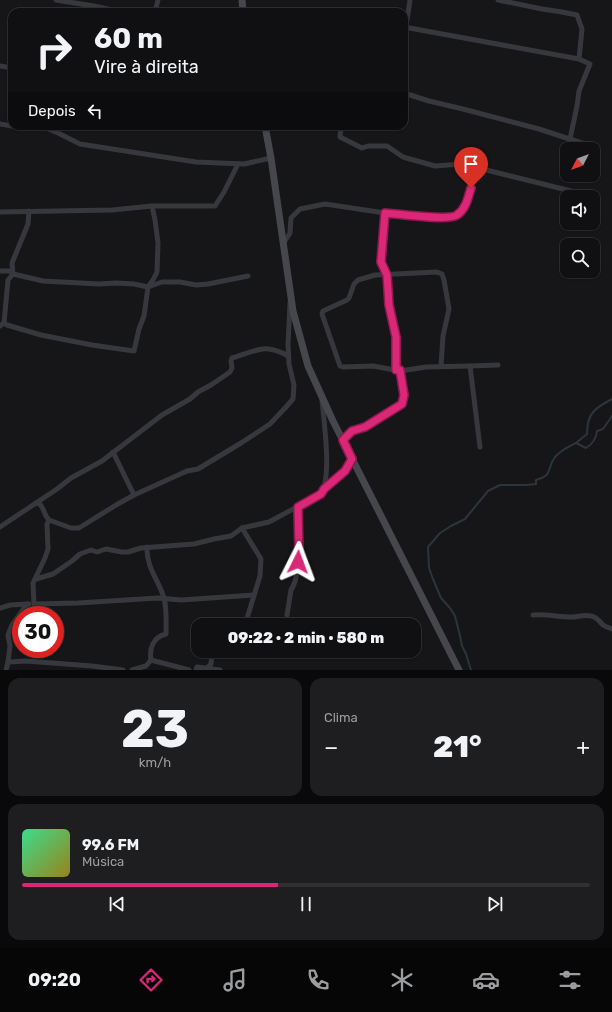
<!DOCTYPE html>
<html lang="pt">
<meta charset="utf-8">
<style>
:root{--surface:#101012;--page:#1e1e20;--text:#f1f3f6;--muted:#9c9d9f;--line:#303032;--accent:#db2777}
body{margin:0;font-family:Rubik,sans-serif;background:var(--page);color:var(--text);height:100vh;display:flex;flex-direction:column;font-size:15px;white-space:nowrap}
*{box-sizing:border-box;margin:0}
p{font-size:13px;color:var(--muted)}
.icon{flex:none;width:22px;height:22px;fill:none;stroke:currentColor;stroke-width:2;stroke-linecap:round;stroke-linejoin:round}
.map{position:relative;height:670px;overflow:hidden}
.side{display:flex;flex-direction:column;gap:8px;padding:8px;background:#09090a;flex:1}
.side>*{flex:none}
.top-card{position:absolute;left:8px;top:8px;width:400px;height:122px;border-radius:12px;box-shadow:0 1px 3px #0004,0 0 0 1px var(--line);background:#101012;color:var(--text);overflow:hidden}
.needle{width:26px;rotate:228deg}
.fabs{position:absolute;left:560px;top:142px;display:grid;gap:8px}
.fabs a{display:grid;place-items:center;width:40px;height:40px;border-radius:8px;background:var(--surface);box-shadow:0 1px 3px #0004,0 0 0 1px var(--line);font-size:20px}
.speed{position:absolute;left:12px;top:606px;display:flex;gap:8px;font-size:20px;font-weight:700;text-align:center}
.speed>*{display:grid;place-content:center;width:52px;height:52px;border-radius:50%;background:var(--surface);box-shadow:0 1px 3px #0004,0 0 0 1px var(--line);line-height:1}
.speed .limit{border:6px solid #d22;background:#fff;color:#111}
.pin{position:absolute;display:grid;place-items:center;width:34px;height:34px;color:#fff;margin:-41px -17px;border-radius:50% 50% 50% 0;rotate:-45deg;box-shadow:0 0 4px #0007}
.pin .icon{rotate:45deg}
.me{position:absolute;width:44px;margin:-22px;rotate:3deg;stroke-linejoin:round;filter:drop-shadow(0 0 3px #0008)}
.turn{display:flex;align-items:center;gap:14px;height:84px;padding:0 20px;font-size:18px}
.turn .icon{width:52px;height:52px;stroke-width:2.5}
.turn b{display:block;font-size:28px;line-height:34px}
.then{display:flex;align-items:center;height:38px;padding:0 20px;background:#0003;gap:8px;font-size:15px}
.big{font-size:30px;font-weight:800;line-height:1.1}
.side .tile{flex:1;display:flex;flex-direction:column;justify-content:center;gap:6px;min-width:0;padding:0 14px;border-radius:12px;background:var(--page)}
.side .dial{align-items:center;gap:0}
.dial b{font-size:52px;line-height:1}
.song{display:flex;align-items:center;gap:12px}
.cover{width:48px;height:48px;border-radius:6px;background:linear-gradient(135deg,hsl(150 70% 55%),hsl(50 70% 35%))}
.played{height:4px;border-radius:2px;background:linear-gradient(90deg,var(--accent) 45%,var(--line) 45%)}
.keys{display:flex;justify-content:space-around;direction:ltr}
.heat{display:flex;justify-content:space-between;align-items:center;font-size:22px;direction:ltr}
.side .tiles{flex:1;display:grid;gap:8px;grid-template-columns:1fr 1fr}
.tile:last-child{grid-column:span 2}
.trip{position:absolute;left:191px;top:618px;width:230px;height:40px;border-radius:12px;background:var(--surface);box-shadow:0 1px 3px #0004,0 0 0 1px var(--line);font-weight:800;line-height:40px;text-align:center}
.tab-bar{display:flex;height:64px;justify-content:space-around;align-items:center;background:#060607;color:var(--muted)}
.tab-bar .icon{width:28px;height:28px}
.tab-bar .on{color:var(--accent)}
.tab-bar b{font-size:18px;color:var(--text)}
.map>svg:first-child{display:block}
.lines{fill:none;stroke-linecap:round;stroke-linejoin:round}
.stream{stroke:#2c353c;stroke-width:2}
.street{stroke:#37383d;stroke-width:5}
.secondary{stroke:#45474d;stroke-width:7}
.route-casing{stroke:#8e194d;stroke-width:10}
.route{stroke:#db2777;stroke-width:7}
</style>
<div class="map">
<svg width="612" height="670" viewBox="0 0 612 670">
<rect width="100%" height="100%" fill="#161618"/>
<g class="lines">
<g class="stream">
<path d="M576 443 587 434C587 413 595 408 612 399"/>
<path d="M471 670 466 654 462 646 460 636 455 616 450 608 441 598 433 579 429 568 428 547 440 533 451 526 465 519 488 491 500 485H526L536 484V480C554 475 546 469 555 457 561 450 568 447 576 443L586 448C593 444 596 439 597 431L603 429 612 416"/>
</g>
<g class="street">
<path d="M56 0 94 6 121 12"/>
<path d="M498 0 542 9 562 12 577 15 582 29 579 59"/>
<path d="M302 10 315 12"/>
<path d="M155 12 158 0"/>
<path d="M404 27 579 59 590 64 579 91 577 106 570 139"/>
<path d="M406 27 410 0"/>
<path d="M0 66 12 68"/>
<path d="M404 93 429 101 463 109 539 129 591 146"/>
<path d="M0 124 12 126"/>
<path d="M16 126 46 128 58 133 80 144 196 162 244 164 271 158"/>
<path d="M341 126 340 137 362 148 368 146H387L403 157 435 166 462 164 575 192"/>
<path d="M0 212 112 210 152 206H215L224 192 238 164"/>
<path d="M385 213 440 218 456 216 466 207 477 167"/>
<path d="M283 244 290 233 291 218 300 209 325 204 385 213 381 262 387 275 389 305 396 337V370"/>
<path d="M0 271H10L13 274"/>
<path d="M13 274 12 263 28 224 29 211"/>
<path d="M4 323 7 325 41 335 92 345 134 351 139 329 144 316 148 287 162 282H180L196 285 208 284 248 276"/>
<path d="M0 326 4 323 8 280 13 274 43 281 99 284 116 283 134 284 148 287 153 280 157 272 158 243 155 220 152 206"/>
<path d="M441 366 443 336 449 309 444 280 442 274 437 272 375 275 358 280 354 284 349 298 347 300 323 311 322 314 340 366 343 367 373 366 400 371 426 367 470 366 498 365"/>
<path d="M470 366 480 447"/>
<path d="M343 440 352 431 365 427 403 404 404 395 400 371"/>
<path d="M113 452 134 495"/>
<path d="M324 489 345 471 353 459"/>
<path d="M36 503 40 504 43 509 46 516 49 520 71 528H79L116 505 134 495 187 471 198 469 241 443 270 424 286 407 293 399 294 385 289 364 288 345 290 302"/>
<path d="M49 520 47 524 48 549 45 558 33 583 34 604 78 603 158 598 181 600 254 595"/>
<path d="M0 527 57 489 71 478 102 461 162 415 190 399 198 392 211 385 230 372 232 368 231 361 232 358C242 355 253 350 263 349 271 348 282 352 288 356"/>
<path d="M242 528 261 559 260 576 245 625"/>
<path d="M147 547C146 567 159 581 164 598 167 609 166 622 166 634 153 637 149 649 151 660L189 670"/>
<path d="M36 579 53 574 72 561 80 554 91 550 97 552 106 549 122 552H128L141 548 194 544 214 539 231 536 242 528 269 522 321 494C332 476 324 423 322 400"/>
<path d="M0 608 10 605 29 604"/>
<path d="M287 615 291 590C302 575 299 526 298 507"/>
<path d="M533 615C546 614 559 617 572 617 578 617 584 614 591 616 597 617 599 621 603 625 606 627 609 628 612 629"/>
<path d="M8 662 26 661 92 666 123 670"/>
<path d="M207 668 211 664 212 654 229 655 234 651"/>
<path d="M6 670 8 662 10 646 8 635 12 625 27 604"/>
<path d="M132 670 146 666 151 660"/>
<path d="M196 670 197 667 220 670"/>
</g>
<g class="secondary">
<path d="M242 0 243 12"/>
<path d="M265 126 271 158 293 311 308 366 333 421 459 670"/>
</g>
</g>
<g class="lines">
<defs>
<path id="route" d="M298 562 299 552 298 507 321 494 324 489 345 471 352 459 343 440 352 431 365 427 402 404 404 395 400 370H396V337L389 305 387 275 381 262 385 213C398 214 449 221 457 215 466 209 468 198 471 188"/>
</defs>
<use href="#route" class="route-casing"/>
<use href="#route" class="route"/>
</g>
</svg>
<div class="fabs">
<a><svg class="needle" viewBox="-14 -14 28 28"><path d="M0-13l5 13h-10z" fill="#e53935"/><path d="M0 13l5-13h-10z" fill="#9c9d9f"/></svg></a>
<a><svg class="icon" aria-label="sound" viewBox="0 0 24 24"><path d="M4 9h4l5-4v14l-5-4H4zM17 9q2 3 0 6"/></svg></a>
<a><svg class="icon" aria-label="search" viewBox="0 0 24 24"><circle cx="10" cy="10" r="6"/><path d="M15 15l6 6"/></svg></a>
</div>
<div class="speed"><div class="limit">30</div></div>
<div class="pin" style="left:471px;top:188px;background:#d93025"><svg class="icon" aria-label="arrive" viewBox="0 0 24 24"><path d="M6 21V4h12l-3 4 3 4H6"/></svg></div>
<svg class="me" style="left:298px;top:562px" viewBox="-20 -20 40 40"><path d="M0-17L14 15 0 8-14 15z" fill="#db2777" stroke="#fff" stroke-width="4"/></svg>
<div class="trip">09:22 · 2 min · 580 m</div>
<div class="top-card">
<div class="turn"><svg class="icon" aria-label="right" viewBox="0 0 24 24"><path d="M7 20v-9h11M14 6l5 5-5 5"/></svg><div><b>60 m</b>Vire à direita</div></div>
<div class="then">Depois<svg class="icon" aria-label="left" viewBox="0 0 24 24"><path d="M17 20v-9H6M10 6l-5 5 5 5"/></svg></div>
</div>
</div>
<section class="side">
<div class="tiles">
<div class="tile dial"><b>23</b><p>km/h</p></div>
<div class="tile"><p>Clima</p>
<div class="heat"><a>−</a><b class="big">21°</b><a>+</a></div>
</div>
<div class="tile">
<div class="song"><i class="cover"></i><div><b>99.6 FM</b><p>Música</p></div></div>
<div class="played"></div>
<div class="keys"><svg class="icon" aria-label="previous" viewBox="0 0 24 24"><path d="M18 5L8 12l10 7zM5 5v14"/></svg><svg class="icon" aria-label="pause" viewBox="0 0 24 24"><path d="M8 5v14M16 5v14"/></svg><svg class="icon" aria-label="next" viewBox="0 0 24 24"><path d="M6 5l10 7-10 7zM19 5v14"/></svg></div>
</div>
</div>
</section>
<nav class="tab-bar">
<b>09:20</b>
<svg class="icon on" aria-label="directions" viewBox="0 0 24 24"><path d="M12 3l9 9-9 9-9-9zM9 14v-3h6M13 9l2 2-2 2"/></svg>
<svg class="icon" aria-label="music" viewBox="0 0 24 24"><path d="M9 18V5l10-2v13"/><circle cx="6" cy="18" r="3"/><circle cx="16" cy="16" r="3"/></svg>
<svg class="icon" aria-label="phone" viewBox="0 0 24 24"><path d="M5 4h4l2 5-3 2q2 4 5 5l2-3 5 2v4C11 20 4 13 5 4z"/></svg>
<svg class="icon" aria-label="climate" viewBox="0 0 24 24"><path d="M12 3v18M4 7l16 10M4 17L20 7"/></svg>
<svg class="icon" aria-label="car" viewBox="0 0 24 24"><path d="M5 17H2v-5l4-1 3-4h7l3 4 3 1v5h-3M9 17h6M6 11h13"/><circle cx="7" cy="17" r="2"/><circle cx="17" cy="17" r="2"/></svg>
<svg class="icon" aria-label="filters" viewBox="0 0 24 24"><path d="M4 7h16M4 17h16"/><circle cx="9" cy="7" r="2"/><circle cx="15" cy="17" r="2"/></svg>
</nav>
